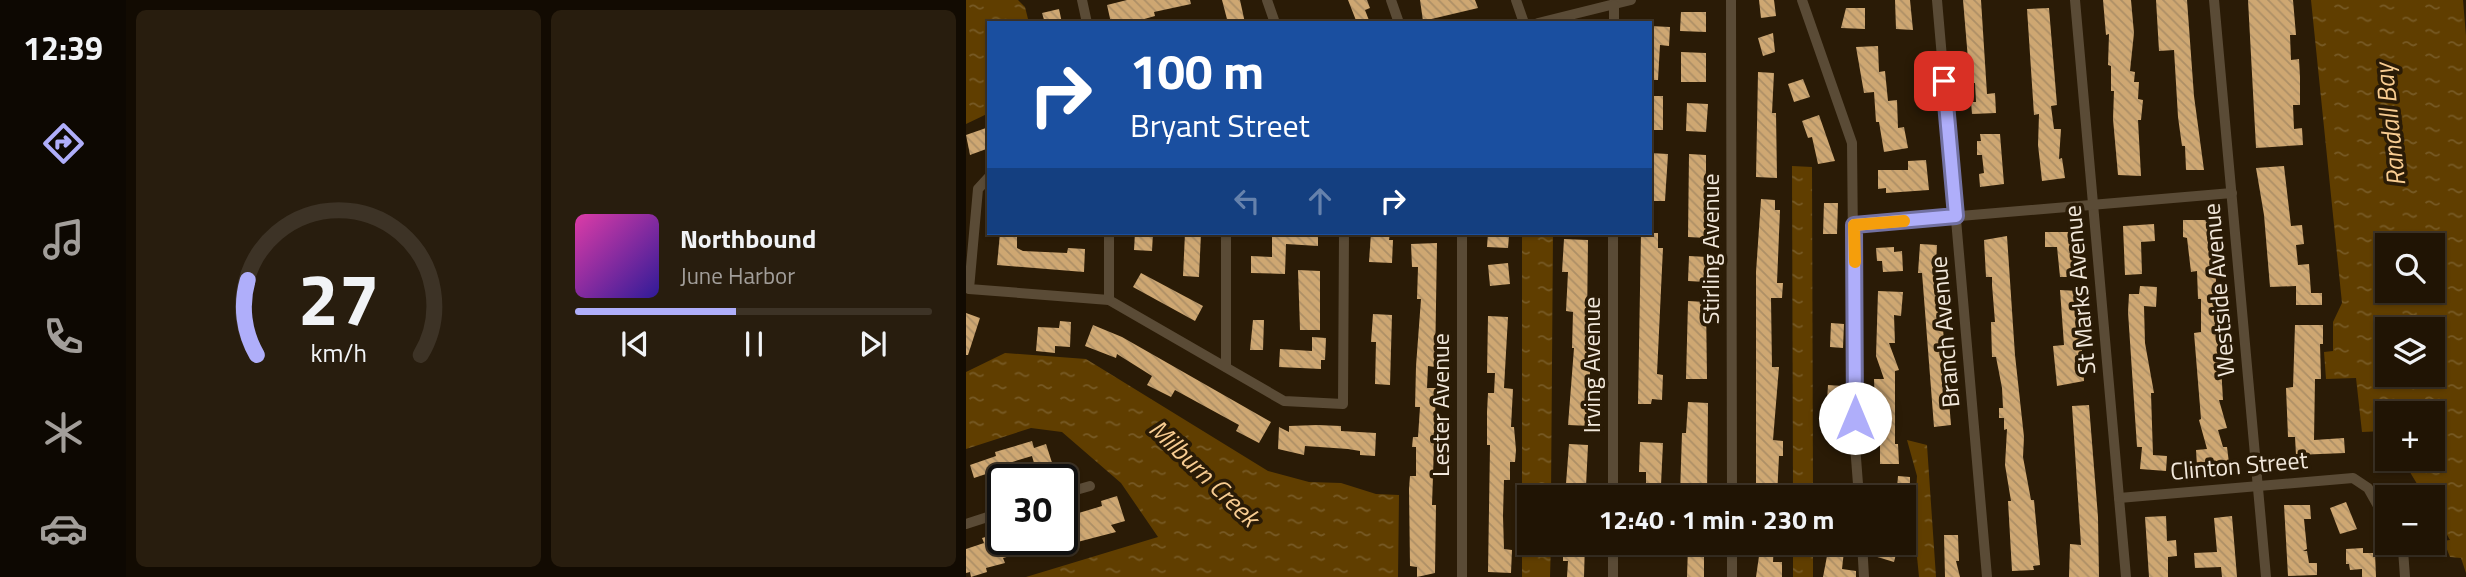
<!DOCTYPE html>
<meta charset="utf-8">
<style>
:root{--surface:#201404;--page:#281d0e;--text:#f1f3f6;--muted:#a29e9a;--line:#3d3326;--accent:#afaefa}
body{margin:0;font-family:"Titillium Web",sans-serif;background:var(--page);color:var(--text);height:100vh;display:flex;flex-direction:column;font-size:26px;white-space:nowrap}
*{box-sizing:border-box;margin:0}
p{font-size:23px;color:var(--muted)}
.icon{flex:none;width:38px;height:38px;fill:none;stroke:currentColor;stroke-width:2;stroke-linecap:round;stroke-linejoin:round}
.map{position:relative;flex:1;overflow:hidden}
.side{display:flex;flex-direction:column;gap:10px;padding:10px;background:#120b02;width:840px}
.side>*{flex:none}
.hud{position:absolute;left:21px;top:21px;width:665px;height:214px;border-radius:0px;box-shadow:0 2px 5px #0004,0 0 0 2px var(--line);background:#1a4fa0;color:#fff;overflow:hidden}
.fabs{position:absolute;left:1409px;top:233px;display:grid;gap:14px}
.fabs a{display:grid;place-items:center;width:70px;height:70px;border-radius:0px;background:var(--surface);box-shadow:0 2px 5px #0004,0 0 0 2px var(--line);font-size:35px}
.speed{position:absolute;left:21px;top:464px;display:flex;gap:14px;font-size:35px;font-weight:700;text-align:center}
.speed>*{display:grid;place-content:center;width:91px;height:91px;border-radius:50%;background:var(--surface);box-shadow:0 2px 5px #0004,0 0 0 2px var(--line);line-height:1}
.speed .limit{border:4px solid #111;border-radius:10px;background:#fff;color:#111}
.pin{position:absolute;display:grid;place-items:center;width:60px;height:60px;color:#fff;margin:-30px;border-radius:14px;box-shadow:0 4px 10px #0006}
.me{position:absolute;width:77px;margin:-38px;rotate:0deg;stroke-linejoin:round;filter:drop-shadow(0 0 5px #0008)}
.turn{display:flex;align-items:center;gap:24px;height:147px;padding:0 28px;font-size:32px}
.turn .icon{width:91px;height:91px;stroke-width:2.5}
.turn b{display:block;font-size:49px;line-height:60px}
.lanes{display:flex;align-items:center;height:66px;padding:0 28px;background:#0003;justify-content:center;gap:35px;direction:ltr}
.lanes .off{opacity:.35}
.side .tile{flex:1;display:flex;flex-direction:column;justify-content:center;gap:10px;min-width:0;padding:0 24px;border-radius:10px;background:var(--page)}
.side .dial{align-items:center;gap:0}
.dial svg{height:182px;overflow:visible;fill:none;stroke:var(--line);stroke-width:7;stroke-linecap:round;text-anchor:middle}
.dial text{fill:var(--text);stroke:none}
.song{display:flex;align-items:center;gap:21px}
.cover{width:84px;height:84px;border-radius:10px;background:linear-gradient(135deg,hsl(320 70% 55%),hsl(250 70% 35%))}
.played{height:7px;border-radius:4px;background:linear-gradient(90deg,var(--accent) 45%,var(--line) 45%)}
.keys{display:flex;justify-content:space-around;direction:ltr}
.side .tiles{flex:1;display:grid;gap:10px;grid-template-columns:repeat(2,1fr)}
.trip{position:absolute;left:551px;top:485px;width:399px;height:70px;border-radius:0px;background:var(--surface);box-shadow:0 2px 5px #0004,0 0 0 2px var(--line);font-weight:700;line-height:70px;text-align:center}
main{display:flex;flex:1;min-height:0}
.tab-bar{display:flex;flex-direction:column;width:126px;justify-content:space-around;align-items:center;background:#0d0802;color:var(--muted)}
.tab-bar .icon{width:49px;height:49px}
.tab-bar .active{color:var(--accent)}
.tab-bar b{font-size:32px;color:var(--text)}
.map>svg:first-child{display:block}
.water{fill:url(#water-ripples);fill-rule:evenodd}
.building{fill:url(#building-back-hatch)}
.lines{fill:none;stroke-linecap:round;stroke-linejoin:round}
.street{stroke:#5a4b36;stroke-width:10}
.route-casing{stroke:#7271a2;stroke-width:18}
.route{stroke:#afaefa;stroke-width:12}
.slow{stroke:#f59e0b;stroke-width:12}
.labels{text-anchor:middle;stroke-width:7;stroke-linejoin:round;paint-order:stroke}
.street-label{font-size:24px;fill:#f2e8db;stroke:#2a1b06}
.water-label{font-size:26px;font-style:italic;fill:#f8cc91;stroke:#2a1b06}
</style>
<main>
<nav class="tab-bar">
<b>12:39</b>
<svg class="icon active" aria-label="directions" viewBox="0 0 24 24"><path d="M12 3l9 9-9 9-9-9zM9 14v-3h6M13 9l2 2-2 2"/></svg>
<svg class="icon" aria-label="music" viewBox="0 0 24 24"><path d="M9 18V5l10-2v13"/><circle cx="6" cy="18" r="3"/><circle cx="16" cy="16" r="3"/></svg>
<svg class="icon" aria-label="phone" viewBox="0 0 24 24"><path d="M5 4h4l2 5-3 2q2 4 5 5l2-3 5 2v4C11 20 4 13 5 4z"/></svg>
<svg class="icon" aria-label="climate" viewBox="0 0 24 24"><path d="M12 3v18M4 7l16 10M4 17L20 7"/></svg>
<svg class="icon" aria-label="car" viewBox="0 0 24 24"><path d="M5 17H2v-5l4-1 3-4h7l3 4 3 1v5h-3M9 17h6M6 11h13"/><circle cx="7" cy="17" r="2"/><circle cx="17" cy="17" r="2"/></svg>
</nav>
<section class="side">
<div class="tiles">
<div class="tile dial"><svg viewBox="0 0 100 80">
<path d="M14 69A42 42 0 1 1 86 69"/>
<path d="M14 69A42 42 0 0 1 10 36" stroke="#afaefa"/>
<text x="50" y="56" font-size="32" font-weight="700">27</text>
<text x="50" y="72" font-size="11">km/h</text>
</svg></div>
<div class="tile">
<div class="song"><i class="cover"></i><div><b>Northbound</b><p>June Harbor</p></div></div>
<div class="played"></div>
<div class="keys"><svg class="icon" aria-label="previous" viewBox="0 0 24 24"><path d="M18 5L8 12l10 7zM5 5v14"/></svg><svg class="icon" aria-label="pause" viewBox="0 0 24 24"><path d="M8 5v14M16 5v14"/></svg><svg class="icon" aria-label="next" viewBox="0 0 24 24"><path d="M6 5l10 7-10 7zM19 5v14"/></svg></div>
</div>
</div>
</section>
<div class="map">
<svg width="1500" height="577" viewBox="0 0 1500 577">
<defs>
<pattern id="water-ripples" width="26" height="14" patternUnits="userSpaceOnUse" patternTransform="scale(1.75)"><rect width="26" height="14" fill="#603e00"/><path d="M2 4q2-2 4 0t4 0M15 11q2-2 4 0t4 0" fill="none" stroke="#775a25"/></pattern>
<pattern id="building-back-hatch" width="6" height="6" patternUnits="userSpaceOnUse" patternTransform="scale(1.75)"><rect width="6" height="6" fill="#cea772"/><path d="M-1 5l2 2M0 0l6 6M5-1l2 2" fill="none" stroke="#ad8f66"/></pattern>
</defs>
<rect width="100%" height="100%" fill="#2a1b06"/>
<g class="water">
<path d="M0 0H52L59 7 63 23H23V113L0 124Z"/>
<path d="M1345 0H1497L1500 36V573L1495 558 1484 557 1480 547 1471 549 1469 542 1484 540 1467 510 1466 497H1459L1436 459 1466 458V413H1421V447L1419 431 1396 432 1390 378 1360 379 1358 352 1367 351V322L1376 303ZM1466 245V290H1421V245ZM1466 329V374H1421V329Z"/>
<path d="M826 166 846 167 847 497H827Z"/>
<path d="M556 233H587L585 497H564V542L585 543 584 577H556Z"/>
<path d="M39 353 120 359 302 471 343 482 375 483 410 494 433 495 432 577H60L192 537 155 483 96 432 65 428 0 449V372Z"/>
<path d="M941 440 961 445 970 577H953L948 526 951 476Z"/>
<rect x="827" y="543" width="20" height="34"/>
</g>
<g class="building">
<path d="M161 0H224L225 4 188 12 189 16 164 23H145L141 5Z"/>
<path d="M256 0H274L279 23H262Z"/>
<path d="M382 0H401L404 8 399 10 404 23H391Z"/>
<path d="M454 0H509L512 8 457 21Z"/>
<path d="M793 0H808L810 16 795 18Z"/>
<path d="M929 0H944L947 30 930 29Z"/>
<path d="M997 0H1015L1021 94 1029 93 1030 113 1006 114 1005 102H1010L1009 83H1004Z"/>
<path d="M1137 0H1165L1168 33 1164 71 1169 72 1168 82H1173L1172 99 1177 100 1175 120H1172L1175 176 1152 175 1147 119 1148 91H1145V66L1142 65 1143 34 1140 35Z"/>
<path d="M1190 0H1221L1228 96 1238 170H1220L1219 146H1216L1212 117 1208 50 1193 51Z"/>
<path d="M1282 0H1327L1330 35H1324L1325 60 1333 59 1334 77V105H1327L1328 129 1336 128 1337 145 1290 148Z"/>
<path d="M880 8H899V29L875 28Z"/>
<path d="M1083 8 1091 105 1085 106 1088 129H1095L1093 159 1096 158 1099 178 1076 181 1072 145 1073 114 1068 115 1061 9Z"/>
<path d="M93 9 96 23H79L76 13Z"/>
<path d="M715 12H740V32L714 31Z"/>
<path d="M684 26 704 27 703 46 694 45 692 80H684Z"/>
<path d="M807 33 809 52 797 56 792 38Z"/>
<path d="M912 46 913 72 919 71 922 101 931 100 932 128 938 127 942 148 918 152 913 122H910L908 92 898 93 890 47Z"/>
<path d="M715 52 740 53V82H715Z"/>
<path d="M792 72 808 73 806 113H810L811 178 790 177Z"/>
<path d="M837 79 844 97 828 102 822 84Z"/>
<rect x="684" y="96" width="13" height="34"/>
<path d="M721 103 742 104 740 132 720 131Z"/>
<path d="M853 115 869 161 852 164 846 137 842 138 836 121Z"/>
<path d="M20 128 23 148 4 155 0 135Z"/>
<path d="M1014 134H1034L1038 184 1014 187 1013 174 1018 173 1016 155H1011V141H1015Z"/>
<path d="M684 153 702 154 699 201H684Z"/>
<path d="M723 154 740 155V238L722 237Z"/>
<path d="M960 160 963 190 920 193V188L912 189V170H942V161Z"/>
<path d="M1318 166 1325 226 1336 225 1338 244 1330 245 1332 265 1343 264 1345 293H1356V305H1330V286L1304 287 1298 215 1290 168Z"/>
<path d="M795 199 809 200V210H814L811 283H817L816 298H805L806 367H813L807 440 817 441V456H813L811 497H790V272Z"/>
<path d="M858 203H872L871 234H857Z"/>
<path d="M1217 220H1242V250L1247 249 1249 265 1257 400H1253L1261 428 1252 430 1257 447H1261L1263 463 1231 466 1230 450 1241 449 1233 420 1235 419 1228 333 1235 332V299H1232L1231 271 1225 272 1221 238 1217 237Z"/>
<path d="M1188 224 1189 241 1175 242 1176 274 1159 275 1157 226Z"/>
<path d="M1079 232H1106L1111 277H1094L1091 247H1079Z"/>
<path d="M34 233H51V248L57 251 101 253 102 248 119 249 118 272 31 265Z"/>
<path d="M169 233H187L186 251 168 250Z"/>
<path d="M219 233H235L233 277 217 276Z"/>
<path d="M306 233H352V246L320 244 319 274 285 273V256L306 257Z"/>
<path d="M405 233H424L423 240H427L426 263 403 262Z"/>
<path d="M522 233H538V236H543L542 248 521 247Z"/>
<path d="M675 233H692V248H697L691 374 697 375 696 400 686 399 685 404H672Z"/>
<path d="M1041 236 1049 355 1058 437 1057 457 1065 500H1068L1074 565 1067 566 1068 570 1046 571 1042 501H1045L1039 465 1041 429 1038 430V418H1033V408H1037L1036 388 1030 357H1026L1025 322H1029L1026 285V277H1020L1018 240Z"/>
<path d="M598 239 622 240 621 323 624 324V426L602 425 608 348H606L607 312 600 311 602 272H596Z"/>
<path d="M471 243 469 367 462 366 461 388H470L466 505H470L469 573 451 577V567L444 566 443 489 444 476H450V447H446L447 437H452L454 407H449L450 366 455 299H451L452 267H446L445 244Z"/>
<path d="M954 244 971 245 969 282 973 281 985 425 968 427 956 273H952Z"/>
<path d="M928 247V252L936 251 937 271 917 272 916 261H911L910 248Z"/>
<path d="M723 256 741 257 740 282 722 281Z"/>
<path d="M542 263 544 284 524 286 522 265Z"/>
<path d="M332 270 354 271V330H334Z"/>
<path d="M175 273 237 306 229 321 167 287Z"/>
<path d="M1174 286 1191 287 1190 307 1178 306 1179 343 1188 393H1185L1187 455 1201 456 1200 471 1174 469 1176 447H1171L1162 312 1163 294H1173Z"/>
<path d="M1094 290 1112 291 1118 381 1091 386 1087 346 1098 345Z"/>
<path d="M912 291 937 292 935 316 928 315 929 343H923L933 370 929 371V444H932L933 464H914V404L909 405 908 379H918L910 356Z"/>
<path d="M722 301 740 302 741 379H720Z"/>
<path d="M0 313 14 318 2 355H0Z"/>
<path d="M407 314 426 315 424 385 409 384 410 342H405Z"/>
<path d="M522 316 542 317 538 388 547 389 545 427H548L550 450 549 462H544V480H538L537 516 538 549 546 550 545 573 522 572 524 445H521V412L522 393H528L529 373H521Z"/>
<path d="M287 320H298L297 350H284Z"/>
<path d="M94 321 105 322 104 347 89 346V353L70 351 72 327 93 328Z"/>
<path d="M865 323 878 324 877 348 864 347Z"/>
<path d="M127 325 156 337 305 422 293 443 270 431 273 425 209 390 205 397 181 385 186 376 151 354 150 358 119 346Z"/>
<path d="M1329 325H1357V344H1354L1355 379H1349L1348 440 1378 438 1379 453 1330 455 1329 437H1322L1320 388 1327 387Z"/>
<path d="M346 337 360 338 359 360H355V369L313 367 314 349 346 351Z"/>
<path d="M862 385 877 386V433L859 432Z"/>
<path d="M722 402 742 403 741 495 714 494 716 433H720Z"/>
<path d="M1123 405 1132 517 1133 577H1103L1104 544 1115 545 1106 406Z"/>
<path d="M351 425 375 426V431L410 433 409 456 394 455V451L382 449 339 446 338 455 312 449 313 427 323 432V426Z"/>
<path d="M66 441 68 448 80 444 89 472 72 477 66 456 43 463 48 480H37V487L25 490 20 474 8 478 4 465 30 456 29 452Z"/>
<path d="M674 442 697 443 695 485H699V497H680V472H673Z"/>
<path d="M603 444 622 445 620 486H624L623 497H599Z"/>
<path d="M932 476 944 477V488H931Z"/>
<path d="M151 496 159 521 145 525 150 532 96 546V518L136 506 135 501Z"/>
<path d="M1380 502 1391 529 1374 534 1364 508Z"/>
<path d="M1318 505H1344L1345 519H1338L1341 549 1337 551H1341L1343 563H1351V575L1322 576Z"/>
<path d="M1200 516 1201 541 1210 540 1211 556 1202 557V577H1183L1179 517Z"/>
<path d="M1266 516 1271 577H1256L1255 567 1229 568 1228 553 1251 552 1248 518Z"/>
<path d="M34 533 35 539H94V542L37 558 39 563 20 568 21 572 5 577 4 572 0 573V549L18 543 16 538Z"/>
<path d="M978 535H992L993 561H990L994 577H979Z"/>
<path d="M597 542H619L618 577H601L602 561H597Z"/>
<path d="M795 542H808L807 562H816V577H790Z"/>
<path d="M859 542H879L876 569 890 571V577H857L861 556H857Z"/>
<path d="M911 545 931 550 928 562 908 556Z"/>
<path d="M722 546H732V553H738V577H721Z"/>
<path d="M1397 548V553H1409L1410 577H1396V569L1384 570 1383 564H1380V549Z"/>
</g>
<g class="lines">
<g class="street">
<path d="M116 0 121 23"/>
<path d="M301 0 309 23"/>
<path d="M425 0 433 23"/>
<path d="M550 0 558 23"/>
<path d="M765 0 766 497"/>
<path d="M836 0 886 143 889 445 893 497"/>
<path d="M971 0 1021 577"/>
<path d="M1109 0 1160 577"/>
<path d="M1248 0 1300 577"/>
<path d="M572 23 665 0"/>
<path d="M648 23V5"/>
<path d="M23 177 12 189 3 289 143 300 318 401 377 404 378 233"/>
<path d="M888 225 1266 193"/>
<path d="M143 233V300"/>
<path d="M260 367V233"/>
<path d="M96 494 124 486"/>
<path d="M647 497V233"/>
<path d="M1153 498 1387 478 1402 488 1421 522"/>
<path d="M0 524 37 512"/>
<path d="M766 542V577"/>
<path d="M896 542 898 577"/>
<path d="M1432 542 1437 550 1439 577"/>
<path d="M496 577V233"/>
<path d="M647 577V542"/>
</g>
</g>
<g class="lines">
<defs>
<path id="route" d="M889 418 888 225 990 216 978 81"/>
</defs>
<use href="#route" class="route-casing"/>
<use href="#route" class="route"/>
<path class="slow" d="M889 262 888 225 938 221"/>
</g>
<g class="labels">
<g class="street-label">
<text transform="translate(745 249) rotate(-90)" y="8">Stirling Avenue</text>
<text transform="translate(1114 290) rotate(-95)" y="8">St Marks Avenue</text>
<text transform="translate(1253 290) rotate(-95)" y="8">Westside Avenue</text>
<text transform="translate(979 332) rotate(-95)" y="8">Branch Avenue</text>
<text transform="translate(626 365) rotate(-90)" y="8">Irving Avenue</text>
<text transform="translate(475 405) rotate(-90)" y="8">Lester Avenue</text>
<text transform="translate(1273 466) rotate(-5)" y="8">Clinton Street</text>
</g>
<g class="water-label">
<text transform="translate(1424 125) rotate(-96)" y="9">Randall Bay</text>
<text transform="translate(238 473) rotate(44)" y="9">Milburn Creek</text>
</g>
</g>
</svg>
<div class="fabs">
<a><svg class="icon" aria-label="search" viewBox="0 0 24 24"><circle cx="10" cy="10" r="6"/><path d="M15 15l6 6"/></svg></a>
<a><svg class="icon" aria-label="layers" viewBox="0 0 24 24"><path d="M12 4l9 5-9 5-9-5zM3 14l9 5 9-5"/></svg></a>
<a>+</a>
<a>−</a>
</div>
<div class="speed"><div class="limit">30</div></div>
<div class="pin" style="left:978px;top:81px;background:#d93025"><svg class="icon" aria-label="arrive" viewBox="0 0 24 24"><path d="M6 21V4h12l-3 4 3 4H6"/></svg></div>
<svg class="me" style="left:889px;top:418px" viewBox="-20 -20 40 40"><circle r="19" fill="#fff"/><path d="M0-13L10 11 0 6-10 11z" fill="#afaefa"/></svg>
<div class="trip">12:40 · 1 min · 230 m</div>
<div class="hud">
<div class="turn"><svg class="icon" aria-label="right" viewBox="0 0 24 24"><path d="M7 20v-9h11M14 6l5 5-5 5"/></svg><div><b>100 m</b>Bryant Street</div></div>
<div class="lanes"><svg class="icon off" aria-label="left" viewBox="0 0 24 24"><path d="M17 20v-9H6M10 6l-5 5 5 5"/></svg><svg class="icon off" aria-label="ahead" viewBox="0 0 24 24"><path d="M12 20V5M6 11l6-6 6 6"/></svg><svg class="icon" aria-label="right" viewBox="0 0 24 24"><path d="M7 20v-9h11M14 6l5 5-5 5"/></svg></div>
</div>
</div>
</main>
